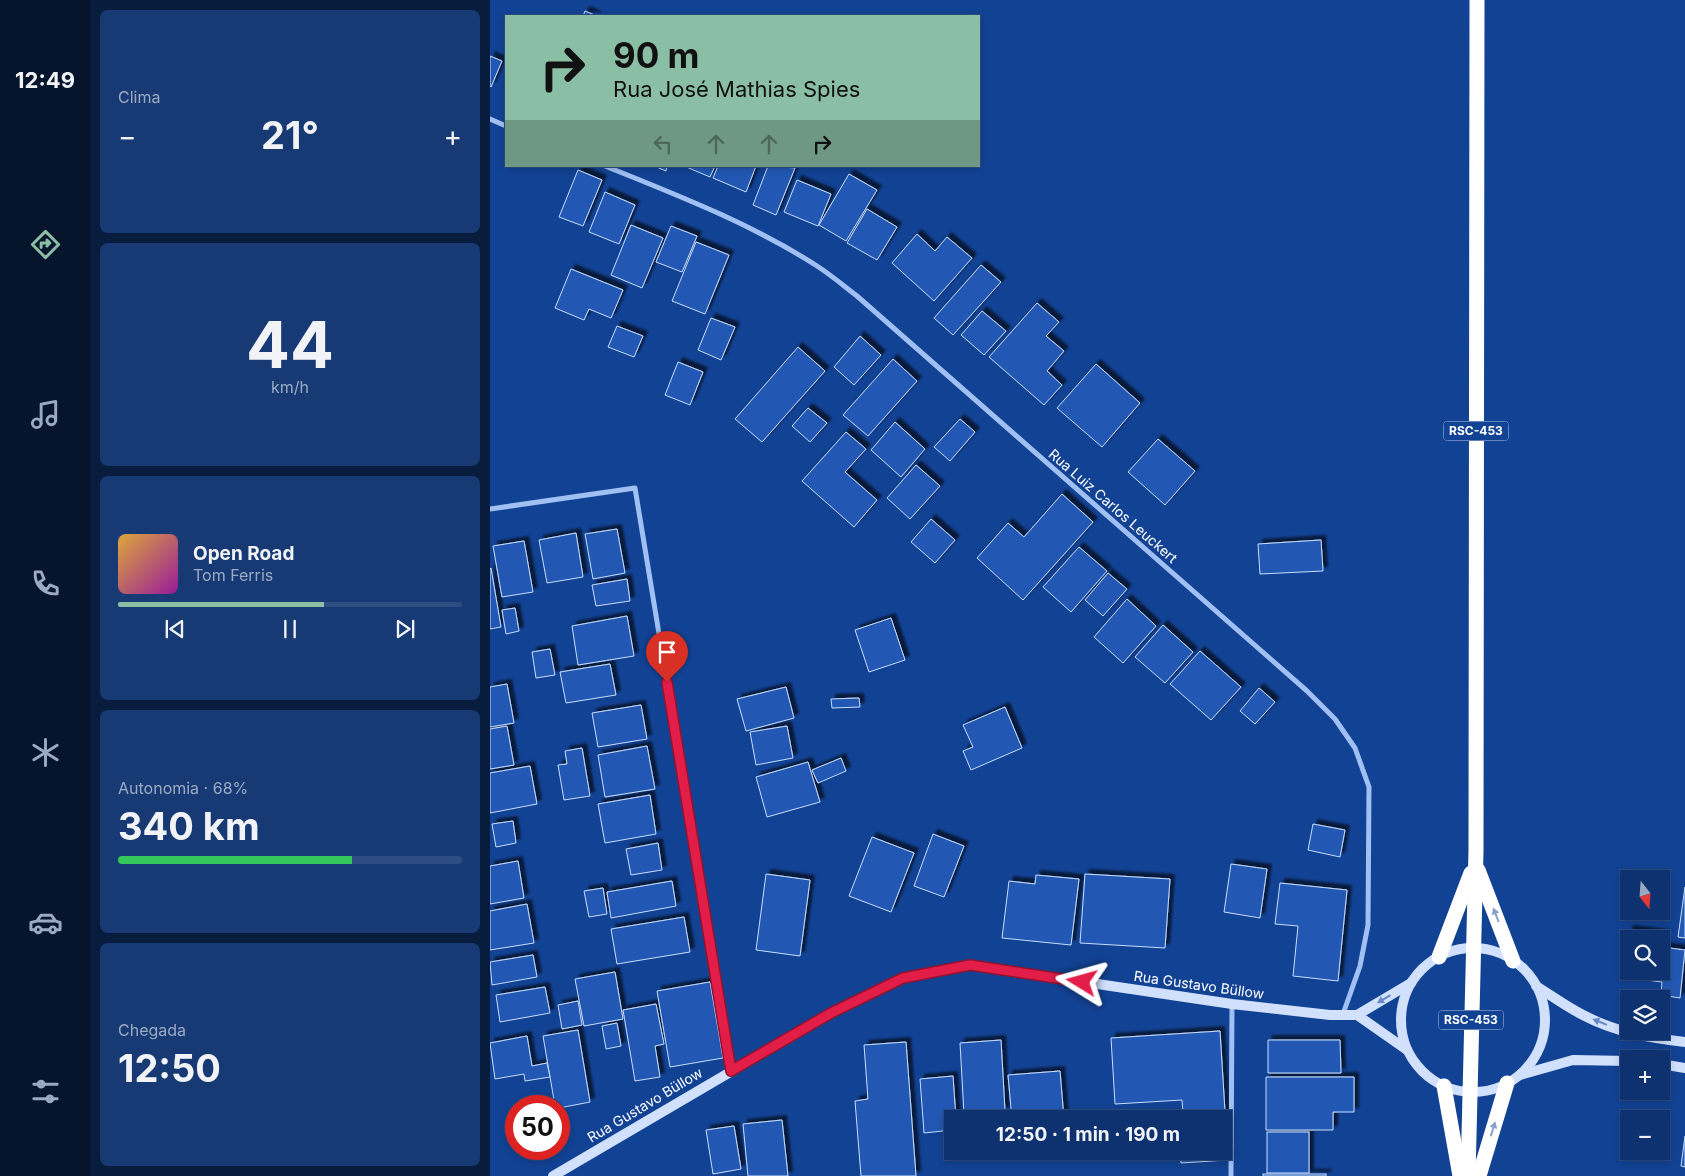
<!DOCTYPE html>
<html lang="pt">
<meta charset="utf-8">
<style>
:root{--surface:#0e326f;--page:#173a74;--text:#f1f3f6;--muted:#9baac3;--line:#2e4d82;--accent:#8abfa5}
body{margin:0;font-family:Inter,sans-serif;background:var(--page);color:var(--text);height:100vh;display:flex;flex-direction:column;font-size:19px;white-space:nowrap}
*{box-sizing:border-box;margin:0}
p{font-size:16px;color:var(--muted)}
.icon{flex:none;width:28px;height:28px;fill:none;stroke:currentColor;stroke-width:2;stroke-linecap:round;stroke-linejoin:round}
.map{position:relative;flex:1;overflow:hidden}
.drawer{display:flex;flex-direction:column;gap:10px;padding:10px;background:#081c3d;width:400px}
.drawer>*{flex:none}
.hud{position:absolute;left:15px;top:15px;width:475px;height:152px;border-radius:0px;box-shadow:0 2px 8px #0003,0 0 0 1px var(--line);background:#8abfa5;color:#111;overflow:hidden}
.needle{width:32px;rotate:163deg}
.controls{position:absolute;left:1130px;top:870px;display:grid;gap:10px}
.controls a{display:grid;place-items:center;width:50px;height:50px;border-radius:0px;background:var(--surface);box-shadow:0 2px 8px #0003,0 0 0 1px var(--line);font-size:25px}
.speed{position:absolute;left:15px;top:1095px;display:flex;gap:10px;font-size:25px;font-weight:700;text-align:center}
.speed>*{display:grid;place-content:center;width:65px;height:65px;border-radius:50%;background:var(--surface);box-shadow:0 2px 8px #0003,0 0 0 1px var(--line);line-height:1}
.speed .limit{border:8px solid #d22;background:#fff;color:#111}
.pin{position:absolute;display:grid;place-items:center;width:42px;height:42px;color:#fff;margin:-51px -21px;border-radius:50% 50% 50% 0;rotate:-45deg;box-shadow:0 0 5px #0007}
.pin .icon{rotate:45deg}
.me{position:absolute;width:55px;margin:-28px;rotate:278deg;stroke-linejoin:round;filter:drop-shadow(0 0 4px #0008)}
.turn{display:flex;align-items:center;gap:18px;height:105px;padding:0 25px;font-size:22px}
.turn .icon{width:65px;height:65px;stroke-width:2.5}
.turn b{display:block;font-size:35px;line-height:42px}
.lanes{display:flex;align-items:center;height:48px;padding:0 25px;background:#0003;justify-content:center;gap:25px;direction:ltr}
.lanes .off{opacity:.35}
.big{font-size:38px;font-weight:700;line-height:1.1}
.drawer .card{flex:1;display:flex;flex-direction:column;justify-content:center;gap:8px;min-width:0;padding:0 18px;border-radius:8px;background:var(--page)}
.drawer .dial{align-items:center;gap:0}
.dial b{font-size:65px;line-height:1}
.song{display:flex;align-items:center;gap:15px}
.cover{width:60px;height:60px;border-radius:8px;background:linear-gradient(135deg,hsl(40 70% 55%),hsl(300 70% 35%))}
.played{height:5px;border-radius:2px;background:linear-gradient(90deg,var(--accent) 60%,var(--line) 60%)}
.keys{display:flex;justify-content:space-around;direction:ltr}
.heat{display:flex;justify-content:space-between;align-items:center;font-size:28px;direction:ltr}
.charge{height:8px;border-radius:4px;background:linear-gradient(90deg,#34c759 68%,var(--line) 0)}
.trip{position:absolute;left:454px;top:1110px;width:288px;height:50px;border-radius:0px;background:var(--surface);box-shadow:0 2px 8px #0003,0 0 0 1px var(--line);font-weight:700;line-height:50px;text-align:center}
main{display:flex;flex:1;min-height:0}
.tabs{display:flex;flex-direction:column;width:90px;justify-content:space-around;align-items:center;background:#06142c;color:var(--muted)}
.tabs .icon{width:35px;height:35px}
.tabs .on{color:var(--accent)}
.tabs b{font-size:22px;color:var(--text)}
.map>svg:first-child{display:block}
.building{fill:#2058b4;stroke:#c8ddfd;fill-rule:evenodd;filter:url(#shadow)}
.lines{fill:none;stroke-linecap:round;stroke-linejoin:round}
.street{stroke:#a0c0f3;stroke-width:5}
.secondary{stroke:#d0e0fd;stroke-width:10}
.highway{stroke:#fff;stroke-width:15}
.oneway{fill:#88a0ca}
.oneway2{fill:#6789c3}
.route-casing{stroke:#92132f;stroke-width:12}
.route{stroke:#e11d48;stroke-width:9}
.labels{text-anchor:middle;stroke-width:5;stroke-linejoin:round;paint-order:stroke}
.shield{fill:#124294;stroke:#b8c6df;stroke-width:1}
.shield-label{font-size:12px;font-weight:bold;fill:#fff}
.street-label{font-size:14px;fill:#fff;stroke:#124294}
</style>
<main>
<nav class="tabs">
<b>12:49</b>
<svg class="icon on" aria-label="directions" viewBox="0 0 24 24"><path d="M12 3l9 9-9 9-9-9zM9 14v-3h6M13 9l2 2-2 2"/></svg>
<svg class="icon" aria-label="music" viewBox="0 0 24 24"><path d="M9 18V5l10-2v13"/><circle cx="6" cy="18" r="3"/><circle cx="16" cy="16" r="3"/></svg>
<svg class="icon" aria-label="phone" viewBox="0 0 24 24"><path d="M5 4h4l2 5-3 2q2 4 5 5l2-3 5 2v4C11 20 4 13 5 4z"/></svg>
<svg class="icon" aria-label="climate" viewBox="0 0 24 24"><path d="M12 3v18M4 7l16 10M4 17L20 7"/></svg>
<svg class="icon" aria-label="car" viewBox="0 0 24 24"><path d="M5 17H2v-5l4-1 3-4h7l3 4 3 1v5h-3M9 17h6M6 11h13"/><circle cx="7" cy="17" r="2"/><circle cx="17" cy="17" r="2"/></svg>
<svg class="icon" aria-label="filters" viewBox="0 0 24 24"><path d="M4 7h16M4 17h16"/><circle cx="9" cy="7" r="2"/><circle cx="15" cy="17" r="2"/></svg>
</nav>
<section class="drawer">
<div class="card"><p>Clima</p>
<div class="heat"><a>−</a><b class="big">21°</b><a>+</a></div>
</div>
<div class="card dial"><b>44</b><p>km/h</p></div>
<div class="card">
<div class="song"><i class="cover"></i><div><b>Open Road</b><p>Tom Ferris</p></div></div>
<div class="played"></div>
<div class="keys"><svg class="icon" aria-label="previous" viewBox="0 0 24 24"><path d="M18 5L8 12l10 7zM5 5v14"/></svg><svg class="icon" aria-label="pause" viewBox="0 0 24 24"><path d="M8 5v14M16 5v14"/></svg><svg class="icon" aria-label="next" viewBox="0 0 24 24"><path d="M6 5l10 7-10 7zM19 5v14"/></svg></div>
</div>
<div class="card"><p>Autonomia · 68%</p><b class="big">340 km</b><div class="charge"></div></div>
<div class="card"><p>Chegada</p><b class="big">12:50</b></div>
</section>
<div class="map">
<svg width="1195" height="1176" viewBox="0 0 1195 1176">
<defs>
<filter id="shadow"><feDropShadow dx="4.5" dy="-4.5" stdDeviation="1" flood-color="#0009"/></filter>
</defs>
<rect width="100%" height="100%" fill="#124294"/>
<g class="building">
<path d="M95 11 107 16H93Z"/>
<path d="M0 56 12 61 1 87 0 86Z"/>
<path d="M164 166H177L176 171Z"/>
<path d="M194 166H225L220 177Z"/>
<path d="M228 166H266L256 192 223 178Z"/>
<path d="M278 166 305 168 286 215 263 205Z"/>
<path d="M88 170 112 180 93 226 69 217Z"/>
<path d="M359 174 387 190 356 241 329 225Z"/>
<path d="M307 180 341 194 328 226 294 212Z"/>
<path d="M115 192 145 205 129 244 99 232Z"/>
<path d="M377 209 407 227 387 260 357 243Z"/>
<path d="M141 225 173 238 152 288 121 275Z"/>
<path d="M181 226 207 236 192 272 166 262Z"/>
<path d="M427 234 445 251 457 237 482 258 444 301 402 263Z"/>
<path d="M206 242 239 255 215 314 182 301Z"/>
<path d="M491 265 511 282 463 335 444 318Z"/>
<path d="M81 269 133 290 121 318 99 309 94 320 65 308Z"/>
<path d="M547 303 569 322 556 336 574 351 557 371 572 385 554 405 499 357Z"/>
<path d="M492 311 516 331 494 355 471 335Z"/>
<path d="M221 318 245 327 231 360 208 350Z"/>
<path d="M127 326 153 336 144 357 118 347Z"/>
<path d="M370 336 391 355 364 385 344 367Z"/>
<path d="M308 347 335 371 272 442 245 419Z"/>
<path d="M403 359 427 381 378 436 353 415Z"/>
<path d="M188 362 213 372 200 405 175 395Z"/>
<path d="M606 364 650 403 612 447 567 408Z"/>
<path d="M318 408 337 423 320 442 302 426Z"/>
<path d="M470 419 485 432 460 461 444 447Z"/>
<path d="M405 422 435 449 411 477 381 450Z"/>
<path d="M356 432 376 449 355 472 387 500 364 527 312 481Z"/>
<path d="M668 439 705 471 675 505 638 472Z"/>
<path d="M426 465 450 486 420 519 397 498Z"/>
<path d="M572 494 603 522 533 600 487 558 518 523 534 537Z"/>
<path d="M441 519 465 540 445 563 421 542Z"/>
<path d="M127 529 135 573 103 579 95 534Z"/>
<path d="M86 533 93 577 57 583 49 540Z"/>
<path d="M831 540 833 571 770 574 768 544Z"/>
<path d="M34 541 43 592 12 597 3 546Z"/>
<path d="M589 547 617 571 581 612 553 587Z"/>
<path d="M1 568 11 627 0 629V569Z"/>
<path d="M618 573 637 589 613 616 595 600Z"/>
<path d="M137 579 140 601 106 606 102 585Z"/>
<path d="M637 599 666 626 633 663 604 637Z"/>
<path d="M25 608 29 631 16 634 12 610Z"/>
<path d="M137 616 144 656 88 665 82 626Z"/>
<path d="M401 618 415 660 379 672 365 630Z"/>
<path d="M673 625 703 652 675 683 645 657Z"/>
<path d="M60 649 65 675 46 678 42 652Z"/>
<path d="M710 651 751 687 721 720 680 684Z"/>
<path d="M120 664 126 695 76 703 70 672Z"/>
<path d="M17 684 24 723 0 727V687Z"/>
<path d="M296 687 304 718 256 731 247 699Z"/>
<path d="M769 688 785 702 765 724 750 711Z"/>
<path d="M369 698 370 707 342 708 341 699Z"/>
<path d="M151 705 157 739 108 747 102 713Z"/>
<path d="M515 707 532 748 481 770 473 751 483 747 473 725Z"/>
<path d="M17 726 24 765 0 769V729Z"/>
<path d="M297 726 303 758 266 765 260 732Z"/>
<path d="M157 746 165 789 115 797 108 755Z"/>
<path d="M92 748 100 796 74 800 68 765 77 764 75 751Z"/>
<path d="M351 758 356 771 328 783 322 770Z"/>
<path d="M318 762 330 802 277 817 266 777Z"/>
<path d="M40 766 47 804 0 813V773Z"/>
<path d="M160 795 166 834 115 843 108 804Z"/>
<path d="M23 821 26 843 6 847 2 824Z"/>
<path d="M823 824 855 830 850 857 818 850Z"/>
<path d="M443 834 474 846 454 897 424 886Z"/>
<path d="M382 837 424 853 401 912 359 896Z"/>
<path d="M168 843 172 870 141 875 136 849Z"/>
<path d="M28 861 34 898 0 904V866Z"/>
<path d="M741 864 777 869 770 918 734 912Z"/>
<path d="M276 874 320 880 310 956 266 950Z"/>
<path d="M595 874 680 879 675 948 590 943Z"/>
<path d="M546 875 589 879 581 945 512 938 519 881 545 884Z"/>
<path d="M182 881 186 906 121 918 117 892Z"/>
<path d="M790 883 857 890 848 981 803 976 808 926 785 924Z"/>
<path d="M1195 887V938L1188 937Z"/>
<path d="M113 888 117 914 99 917 94 891Z"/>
<path d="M37 904 44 943 0 950V911Z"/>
<path d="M194 917 200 952 127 964 121 929Z"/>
<path d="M1139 930 1174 934 1172 947 1195 950 1190 998 1171 995 1172 982 1132 977ZM1139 939H1171V971H1139Z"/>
<path d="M43 955 47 977 2 985 0 962Z"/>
<path d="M125 972 133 1019 94 1026 85 979Z"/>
<path d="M220 982 233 1058 180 1067 167 991Z"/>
<path d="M55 987 60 1013 10 1022 6 995Z"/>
<path d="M88 1001 92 1025 72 1029 68 1005Z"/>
<path d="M166 1004 174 1044 165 1046 170 1077 145 1081 133 1010Z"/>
<path d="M127 1023 131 1046 116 1049 112 1026Z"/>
<path d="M88 1030 100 1102 69 1108 65 1106 53 1036Z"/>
<path d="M730 1031 738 1160 691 1163 690 1151H732V1119H713V1112L693 1113 692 1100 625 1104 621 1038Z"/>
<path d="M37 1036 42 1066 57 1063 60 1077 35 1081 34 1074 5 1079 0 1043Z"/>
<path d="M511 1040 515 1111 474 1114 470 1043Z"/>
<path d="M778 1040H850L851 1073H778Z"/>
<path d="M416 1042 426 1176H371L365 1101 378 1099 374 1045Z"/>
<path d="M570 1071 574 1119H522L518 1075Z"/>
<path d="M463 1076 466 1119H462V1130L434 1133 430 1079Z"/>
<path d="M776 1077H864V1112H843V1130H776Z"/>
<path d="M292 1120 298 1176H258L253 1124Z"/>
<path d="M244 1126 251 1169 223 1174 216 1130Z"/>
<rect x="777" y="1132" width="42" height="41"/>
<path d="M1195 1136V1167L1191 1166Z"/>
<rect x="773" y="1174" width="63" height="2"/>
</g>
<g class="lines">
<g class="street">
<path d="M0 119 16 126"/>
<path d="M115 166C187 195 262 224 327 266 341 275 354 286 367 296L817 691 845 719 865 748 879 787 878 925 870 966 853 1014"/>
<path d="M0 509 145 488 241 1071"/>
<path d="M741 1176 742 1004"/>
</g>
<g class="secondary">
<circle cx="983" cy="1020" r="72"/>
<path d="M1046 986C1062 996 1077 1007 1093 1015 1125 1032 1160 1038 1195 1042"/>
<path d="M867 1015 917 1050"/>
<path d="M1171 1064 1195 1068"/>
<path d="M1030 1075 1083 1060 1139 1061"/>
<path d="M63 1176 341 1013 413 978 480 965 742 1004 840 1015H867L921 983"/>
</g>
<g class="highway">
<path d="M988 870 1023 961"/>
<path d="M949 957 981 873"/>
<path d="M954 1086 970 1176"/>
<path d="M978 1176 986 851 987 0"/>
<path d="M989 1176 1017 1083"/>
</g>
</g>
<defs><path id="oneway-solid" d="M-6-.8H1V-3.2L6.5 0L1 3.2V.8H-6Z" transform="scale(1.25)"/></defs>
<g class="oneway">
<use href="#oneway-solid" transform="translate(1006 915) rotate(-111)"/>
<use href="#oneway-solid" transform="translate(1003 1129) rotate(-73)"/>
</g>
<g class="oneway2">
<use href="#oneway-solid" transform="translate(894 999) rotate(149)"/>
<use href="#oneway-solid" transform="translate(1110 1022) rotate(-158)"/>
</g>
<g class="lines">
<defs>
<path id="route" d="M177 682 241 1071 341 1013 413 978 480 965 592 982"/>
</defs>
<use href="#route" class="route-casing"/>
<use href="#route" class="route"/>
</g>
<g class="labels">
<g class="shield">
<rect x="953.5" y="421.5" width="65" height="19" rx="4"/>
<rect x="948.5" y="1010.5" width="65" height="19" rx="4"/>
</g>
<g class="shield-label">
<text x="986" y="435">RSC-453</text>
<text x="981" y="1024">RSC-453</text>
</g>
<g class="street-label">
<text transform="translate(623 506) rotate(41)" y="5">Rua Luiz Carlos Leuckert</text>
<text transform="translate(709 985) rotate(8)" y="5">Rua Gustavo Büllow</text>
<text transform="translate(155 1105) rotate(-31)" y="5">Rua Gustavo Büllow</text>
</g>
</g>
</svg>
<div class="controls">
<a><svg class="needle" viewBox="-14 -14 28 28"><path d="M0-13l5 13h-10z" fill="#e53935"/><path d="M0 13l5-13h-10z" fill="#9baac3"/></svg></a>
<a><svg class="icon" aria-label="search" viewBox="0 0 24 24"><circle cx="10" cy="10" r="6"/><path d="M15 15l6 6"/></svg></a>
<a><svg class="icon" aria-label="layers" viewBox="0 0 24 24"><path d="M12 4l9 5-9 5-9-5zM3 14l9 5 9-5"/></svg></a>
<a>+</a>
<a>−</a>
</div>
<div class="speed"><div class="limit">50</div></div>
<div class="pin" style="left:177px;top:682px;background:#d93025"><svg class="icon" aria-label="arrive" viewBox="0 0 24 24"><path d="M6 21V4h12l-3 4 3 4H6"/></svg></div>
<svg class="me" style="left:592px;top:982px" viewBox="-20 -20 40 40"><path d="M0-17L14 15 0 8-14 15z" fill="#e11d48" stroke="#fff" stroke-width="4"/></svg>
<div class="trip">12:50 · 1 min · 190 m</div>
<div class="hud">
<div class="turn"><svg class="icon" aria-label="right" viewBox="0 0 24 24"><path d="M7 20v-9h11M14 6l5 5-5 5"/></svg><div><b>90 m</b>Rua José Mathias Spies</div></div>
<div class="lanes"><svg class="icon off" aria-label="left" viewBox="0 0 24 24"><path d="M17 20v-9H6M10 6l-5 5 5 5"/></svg><svg class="icon off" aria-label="ahead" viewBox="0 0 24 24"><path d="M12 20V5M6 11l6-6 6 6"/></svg><svg class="icon off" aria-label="ahead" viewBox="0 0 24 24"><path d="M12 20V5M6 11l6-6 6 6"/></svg><svg class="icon" aria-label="right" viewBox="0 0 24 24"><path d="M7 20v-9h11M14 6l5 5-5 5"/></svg></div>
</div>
</div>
</main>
